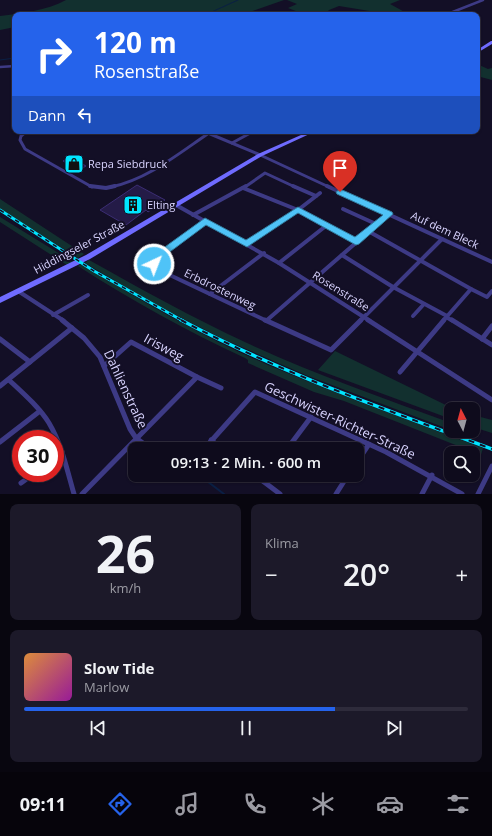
<!DOCTYPE html>
<html lang="de">
<meta charset="utf-8">
<style>
:root{--surface:#0e0b1c;--page:#1c1929;--text:#f1f3f6;--muted:#9b9ba3;--line:#2e2b3b;--accent:#2563eb}
body{margin:0;font-family:"Open Sans",sans-serif;background:var(--page);color:var(--text);height:100vh;display:flex;flex-direction:column;font-size:15px;white-space:nowrap}
*{box-sizing:border-box;margin:0}
p{font-size:13px;color:var(--muted)}
.icon{flex:none;width:22px;height:22px;fill:none;stroke:currentColor;stroke-width:2;stroke-linecap:round;stroke-linejoin:round}
.map{position:relative;height:494px;overflow:hidden}
.drawer{display:flex;flex-direction:column;gap:10px;padding:10px;background:#08060f;flex:1}
.drawer>*{flex:none}
.guide{position:absolute;left:12px;top:12px;width:468px;height:122px;border-radius:8px;box-shadow:0 1px 3px #0004,0 0 0 1px var(--line);background:#2563eb;color:#fff;overflow:hidden}
.needle{width:26px;rotate:354deg}
.buttons{position:absolute;left:444px;top:402px;display:grid;gap:8px}
.buttons a{display:grid;place-items:center;width:36px;height:36px;border-radius:8px;background:var(--surface);box-shadow:0 1px 3px #0004,0 0 0 1px var(--line);font-size:20px}
.speed{position:absolute;left:12px;top:430px;display:flex;gap:8px;font-size:20px;font-weight:700;text-align:center}
.speed>*{display:grid;place-content:center;width:52px;height:52px;border-radius:50%;background:var(--surface);box-shadow:0 1px 3px #0004,0 0 0 1px var(--line);line-height:1}
.speed .limit{border:6px solid #d22;background:#fff;color:#111}
.pin{position:absolute;display:grid;place-items:center;width:34px;height:34px;color:#fff;margin:-41px -17px;border-radius:50% 50% 50% 0;rotate:-45deg;box-shadow:0 0 4px #0007}
.pin .icon{rotate:45deg}
.me{position:absolute;width:44px;margin:-22px;rotate:43deg;stroke-linejoin:round;filter:drop-shadow(0 0 3px #0008)}
.turn{display:flex;align-items:center;gap:14px;height:84px;padding:0 16px;font-size:18px}
.turn .icon{width:52px;height:52px;stroke-width:2.5}
.turn b{display:block;font-size:28px;line-height:34px}
.then{display:flex;align-items:center;height:38px;padding:0 16px;background:#0003;gap:8px;font-size:15px}
.big{font-size:30px;font-weight:600;line-height:1.1}
.drawer .widget{flex:1;display:flex;flex-direction:column;justify-content:center;gap:6px;min-width:0;padding:0 14px;border-radius:8px;background:var(--page)}
.drawer .dial{align-items:center;gap:0}
.dial b{font-size:52px;line-height:1}
.song{display:flex;align-items:center;gap:12px}
.cover{width:48px;height:48px;border-radius:6px;background:linear-gradient(135deg,hsl(30 70% 55%),hsl(300 70% 35%))}
.played{height:4px;border-radius:2px;background:linear-gradient(90deg,var(--accent) 70%,var(--line) 70%)}
.keys{display:flex;justify-content:space-around;direction:ltr}
.heat{display:flex;justify-content:space-between;align-items:center;font-size:22px;direction:ltr}
.drawer .tiles{flex:1;display:grid;gap:10px;grid-template-columns:1fr 1fr}
.widget:last-child{grid-column:span 2}
.trip{position:absolute;left:128px;top:442px;width:236px;height:40px;border-radius:8px;background:var(--surface);box-shadow:0 1px 3px #0004,0 0 0 1px var(--line);font-weight:600;line-height:40px;text-align:center}
.tabs{display:flex;height:64px;justify-content:space-around;align-items:center;background:#06040b;color:var(--muted)}
.tabs .icon{width:28px;height:28px}
.tabs .on{color:var(--accent)}
.tabs b{font-size:18px;color:var(--text)}
.map>svg:first-child{display:block}
.green{fill:#12302f}
.lines{fill:none;stroke-linecap:round;stroke-linejoin:round}
.stream-far1{stroke:#0a1f44;stroke-width:1}
.stream{stroke:#0a1f44;stroke-width:2}
.building{fill:#241b47;stroke:#3b2d73}
.street-far3{stroke:#3d3a85;stroke-width:2.5}
.street-far2{stroke:#3d3a85;stroke-width:3}
.street-far1{stroke:#3d3a85;stroke-width:4}
.street{stroke:#3d3a85;stroke-width:5}
.secondary{fill:#6f6bff;fill-rule:evenodd}
.rail-far1-casing{stroke:#00e5ff;stroke-width:3}
.rail-casing{stroke:#00e5ff;stroke-width:3.5}
.rail-far1{stroke:#130f26;stroke-width:1.5;stroke-dasharray:4.5;stroke-linecap:butt}
.rail{stroke:#130f26;stroke-width:2;stroke-dasharray:6;stroke-linecap:butt}
.route{fill:#4fc3f7;stroke:#337fa1}
.labels{text-anchor:middle;stroke-width:4;stroke-linejoin:round;paint-order:stroke}
.poi-label{font-size:11px;fill:#d9d4ff;stroke:#130f26;text-anchor:start}
.street-label{font-size:11px;fill:#d9d4ff;stroke:#130f26}
.near-street-label{font-size:13px;fill:#d9d4ff;stroke:#130f26}
</style>
<div class="map">
<svg width="492" height="494" viewBox="0 0 492 494">
<rect width="100%" height="100%" fill="#130f26"/>
<g class="green">
<path d="M66 0H284L241 15H15V27L0 30V16C22 13 46 11 66 0Z"/>
<path d="M287 0H400L390 4 410 15H394L339 6 329 10 324 15H306L288 8 297 4Z"/>
<path d="M477 64 488 69 492 68V80L477 76Z"/>
<path d="M0 199 84 254 78 258 0 209Z"/>
<path d="M0 217 73 262 67 265 0 222Z"/>
<path d="M89 260C141 289 193 318 247 343 313 374 383 398 451 423V430L308 376 223 339 154 304 85 263Z"/>
<path d="M81 264C142 301 203 337 268 365 339 395 411 421 483 448L481 455 344 401 314 392 248 363V360L245 358C187 331 132 301 78 266Z"/>
<path d="M335 351 454 409H451V419L318 370Z"/>
<path d="M473 415 492 420V433L473 427Z"/>
</g>
<g class="lines">
<g class="stream-far1">
<path d="M205 15 238 0"/>
<path d="M0 60 15 58"/>
</g>
<path class="stream" d="M199 475 224 494"/>
</g>
<g class="building">
<path d="M70 157 86 166 79 170 63 161Z"/>
<path d="M137 185 165 200 148 212 146 210 126 225 100 210Z"/>
</g>
<g class="lines">
<g class="street-far3">
<path d="M445 15 483 0"/>
<path d="M0 67 15 66"/>
</g>
<g class="street-far2">
<path d="M27 131 21 136 20 140 25 149 92 187"/>
<path d="M203 131 258 154 329 187"/>
<path d="M232 143 254 131"/>
<path d="M111 187C148 179 178 154 209 133"/>
<path d="M245 187 265 173 295 187"/>
</g>
<g class="street-far1">
<path d="M90 186 106 188 115 186"/>
<path d="M293 186 316 196"/>
<path d="M327 186 492 262"/>
<path d="M243 188 298 210 356 242"/>
<path d="M176 205 279 263 370 321"/>
<path d="M343 209 376 224"/>
<path d="M193 215 246 186"/>
<path d="M205 221 155 259 154 264 157 269 267 321"/>
<path d="M368 231 471 289"/>
<path d="M247 244 298 210 320 193"/>
<path d="M342 255 393 287 447 316"/>
<path d="M279 263 327 225"/>
<path d="M18 291 64 321"/>
<path d="M210 294 264 253"/>
<path d="M53 315 88 295"/>
<path d="M413 316 424 304"/>
<path d="M446 317 453 321"/>
<path d="M266 321 389 214"/>
<path d="M360 321 442 239"/>
<path d="M443 321 471 289 487 297 492 291"/>
</g>
<g class="street">
<path d="M62 320 84 338 100 357 130 429 136 438 151 449"/>
<path d="M265 320 331 350 361 320"/>
<path d="M368 320 492 400"/>
<path d="M452 320 492 345"/>
<path d="M0 339 30 362"/>
<path d="M482 339 492 326"/>
<path d="M400 372 444 320"/>
<path d="M197 377 221 388"/>
<path d="M9 380C23 393 39 407 49 423 62 445 67 470 74 494"/>
<path d="M0 386 72 328"/>
<path d="M211 440 222 449"/>
<path d="M0 442 40 411"/>
<path d="M204 449 255 392 386 452 462 494"/>
<path d="M287 449 311 417"/>
<path d="M55 457 62 452"/>
<path d="M357 462 369 444"/>
<path d="M255 475 280 494"/>
<path d="M263 481 268 475"/>
<path d="M21 483 35 473"/>
<path d="M82 494 197 377 131 342 104 366"/>
<path d="M336 494 348 475"/>
<path d="M422 494 432 475"/>
<path d="M478 494 492 466"/>
</g>
<g class="secondary">
<path d="M491 41H492V44L477 53V50Z"/>
<path d="M310 131H316L262 156 90 259 0 303V297L86 255 258 154Z"/>
</g>
<defs>
<path id="rail-far1" d="M0 210 94 271 183 321"/>
<path id="rail" d="M181 320C281 373 387 410 492 449"/>
</defs>
<use href="#rail-far1" class="rail-far1-casing"/>
<use href="#rail" class="rail-casing"/>
<use href="#rail-far1" class="rail-far1"/>
<use href="#rail" class="rail"/>
</g>
<path class="route" d="M340 189 392 212 393 214 359 244 356 245 298 213 247 247 206 225 159 260 157 266 154 267 149 264 151 257 205 218 246 240 298 207 355 237 383 215 337 194 336 192Z"/>
<defs>
<symbol id="shop-square" viewBox="-11 -11 22 22"><rect x="-9" y="-9" width="18" height="18" rx="4" fill="#00e5ff" stroke="#130f26"/><path d="M-5-2.5h2.3a2.7 3.5 0 0 1 5.4 0H5L5.5 6h-11ZM-1.5-2.5h3a1.5 2.3 0 0 0-3 0Z" fill="#111"/></symbol>
<symbol id="building-square" viewBox="-11 -11 22 22"><rect x="-9" y="-9" width="18" height="18" rx="4" fill="#00e5ff" stroke="#130f26"/><path d="M-4-6H4V6H1V3H-1V6H-4ZM-2.5-4.3h1.7v1.8h-1.7ZM.8-4.3h1.7v1.8H.8ZM-2.5-1h1.7V.8h-1.7ZM.8-1h1.7V.8H.8Z" fill="#111"/></symbol>
</defs>
<g fill-rule="evenodd">
<use href="#shop-square" x="63" y="153" width="22" height="22"/>
<use href="#building-square" x="122" y="194" width="22" height="22"/>
</g>
<g class="labels">
<g class="poi-label">
<text x="88" y="168">Repa Siebdruck</text>
<text x="147" y="209">Elting</text>
</g>
<g class="street-label">
<text transform="translate(445 230) rotate(25)" y="4">Auf dem Bleck</text>
<text transform="translate(79 247) rotate(-28)" y="4">Hiddingseler Straße</text>
<text transform="translate(220 289) rotate(26)" y="4">Erbdrostenweg</text>
<text transform="translate(341 291) rotate(32)" y="4">Rosenstraße</text>
</g>
<g class="near-street-label">
<text transform="translate(164 347) rotate(28)" y="5">Irisweg</text>
<text transform="translate(126 389) rotate(65)" y="5">Dahlienstraße</text>
<text transform="translate(340 420) rotate(25)" y="5">Geschwister-Richter-Straße</text>
</g>
</g>
</svg>
<div class="buttons">
<a><svg class="needle" viewBox="-14 -14 28 28"><path d="M0-13l5 13h-10z" fill="#e53935"/><path d="M0 13l5-13h-10z" fill="#9b9ba3"/></svg></a>
<a><svg class="icon" aria-label="search" viewBox="0 0 24 24"><circle cx="10" cy="10" r="6"/><path d="M15 15l6 6"/></svg></a>
</div>
<div class="speed"><div class="limit">30</div></div>
<div class="pin" style="left:340px;top:192px;background:#d93025"><svg class="icon" aria-label="arrive" viewBox="0 0 24 24"><path d="M6 21V4h12l-3 4 3 4H6"/></svg></div>
<svg class="me" style="left:154px;top:264px" viewBox="-20 -20 40 40"><circle r="17" fill="#4fc3f7" stroke="#fff" stroke-width="3"/><path d="M0-11L8 9 0 5-8 9z" fill="#fff"/></svg>
<div class="trip">09:13 · 2 Min. · 600 m</div>
<div class="guide">
<div class="turn"><svg class="icon" aria-label="right" viewBox="0 0 24 24"><path d="M7 20v-9h11M14 6l5 5-5 5"/></svg><div><b>120 m</b>Rosenstraße</div></div>
<div class="then">Dann<svg class="icon" aria-label="left" viewBox="0 0 24 24"><path d="M17 20v-9H6M10 6l-5 5 5 5"/></svg></div>
</div>
</div>
<section class="drawer">
<div class="tiles">
<div class="widget dial"><b>26</b><p>km/h</p></div>
<div class="widget"><p>Klima</p>
<div class="heat"><a>−</a><b class="big">20°</b><a>+</a></div>
</div>
<div class="widget">
<div class="song"><i class="cover"></i><div><b>Slow Tide</b><p>Marlow</p></div></div>
<div class="played"></div>
<div class="keys"><svg class="icon" aria-label="previous" viewBox="0 0 24 24"><path d="M18 5L8 12l10 7zM5 5v14"/></svg><svg class="icon" aria-label="pause" viewBox="0 0 24 24"><path d="M8 5v14M16 5v14"/></svg><svg class="icon" aria-label="next" viewBox="0 0 24 24"><path d="M6 5l10 7-10 7zM19 5v14"/></svg></div>
</div>
</div>
</section>
<nav class="tabs">
<b>09:11</b>
<svg class="icon on" aria-label="directions" viewBox="0 0 24 24"><path d="M12 3l9 9-9 9-9-9zM9 14v-3h6M13 9l2 2-2 2"/></svg>
<svg class="icon" aria-label="music" viewBox="0 0 24 24"><path d="M9 18V5l10-2v13"/><circle cx="6" cy="18" r="3"/><circle cx="16" cy="16" r="3"/></svg>
<svg class="icon" aria-label="phone" viewBox="0 0 24 24"><path d="M5 4h4l2 5-3 2q2 4 5 5l2-3 5 2v4C11 20 4 13 5 4z"/></svg>
<svg class="icon" aria-label="climate" viewBox="0 0 24 24"><path d="M12 3v18M4 7l16 10M4 17L20 7"/></svg>
<svg class="icon" aria-label="car" viewBox="0 0 24 24"><path d="M5 17H2v-5l4-1 3-4h7l3 4 3 1v5h-3M9 17h6M6 11h13"/><circle cx="7" cy="17" r="2"/><circle cx="17" cy="17" r="2"/></svg>
<svg class="icon" aria-label="filters" viewBox="0 0 24 24"><path d="M4 7h16M4 17h16"/><circle cx="9" cy="7" r="2"/><circle cx="15" cy="17" r="2"/></svg>
</nav>
